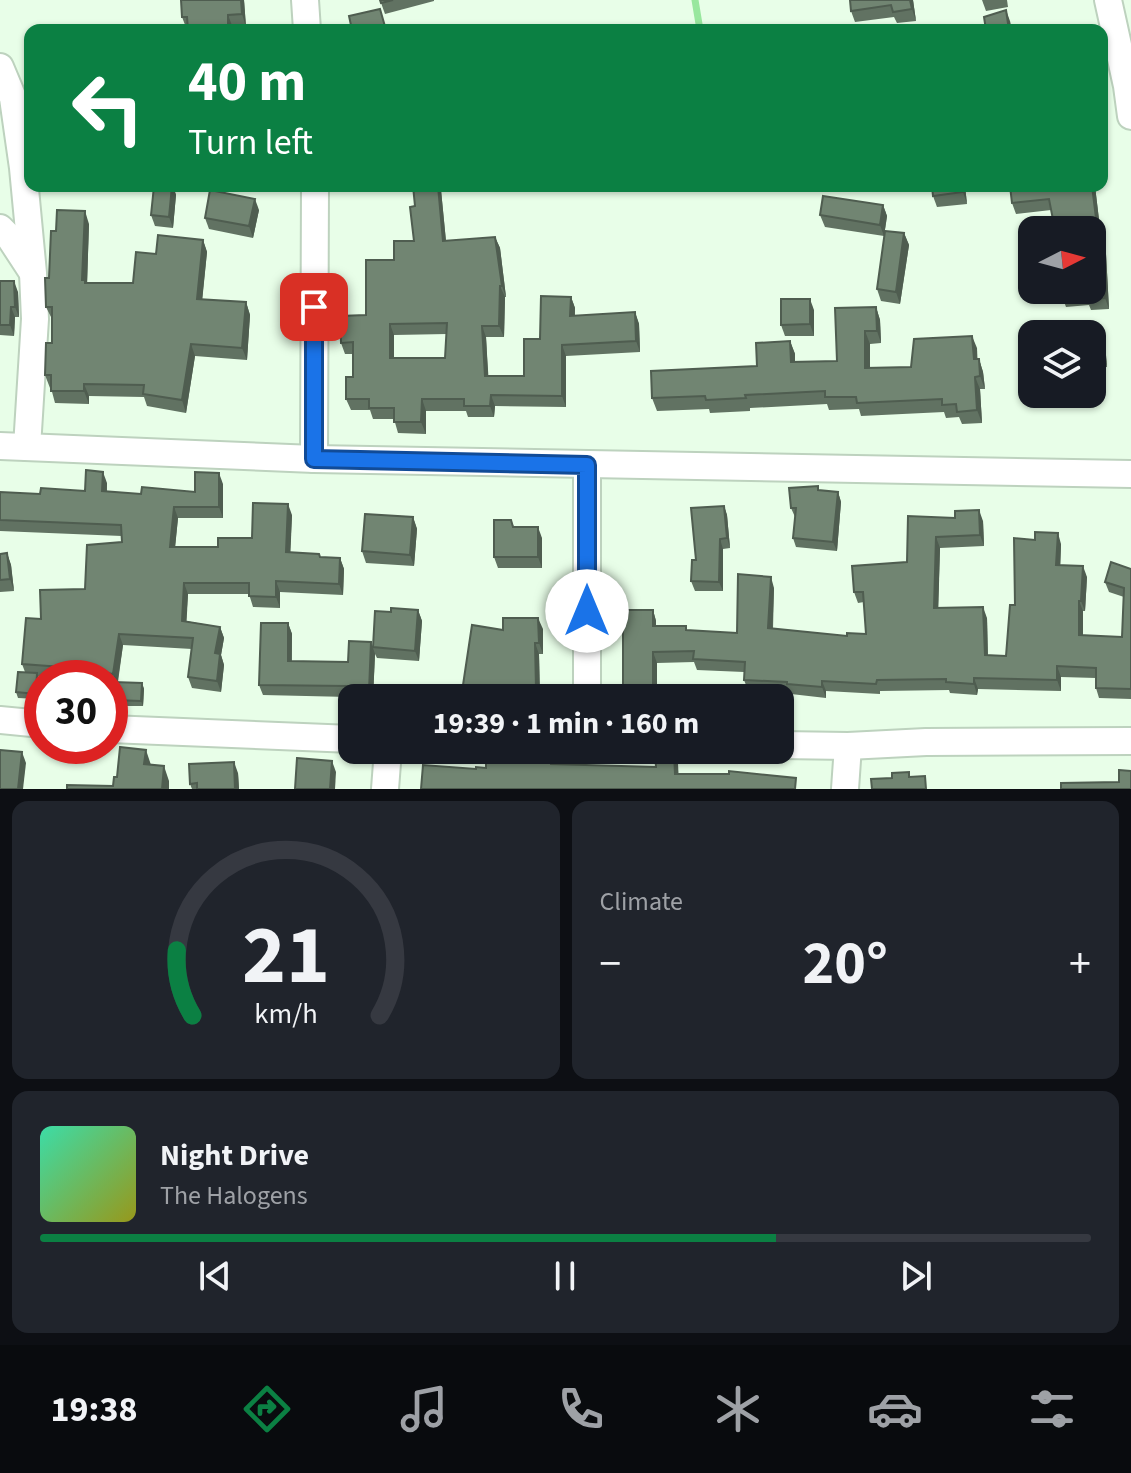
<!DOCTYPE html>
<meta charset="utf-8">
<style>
:root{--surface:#171b24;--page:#20242c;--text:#f1f3f6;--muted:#9ea1a6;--line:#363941;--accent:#0b8043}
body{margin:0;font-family:"Source Sans 3",sans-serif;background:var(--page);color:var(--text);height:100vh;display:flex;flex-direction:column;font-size:30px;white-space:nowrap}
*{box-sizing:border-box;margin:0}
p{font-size:26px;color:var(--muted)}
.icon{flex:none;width:44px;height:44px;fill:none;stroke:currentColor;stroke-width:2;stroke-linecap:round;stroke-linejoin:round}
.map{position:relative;height:789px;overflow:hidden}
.panel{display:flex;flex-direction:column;gap:12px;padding:12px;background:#0d0f14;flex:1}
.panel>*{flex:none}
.guide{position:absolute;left:24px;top:24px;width:1084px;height:168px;border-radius:16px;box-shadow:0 2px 6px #0004;background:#0b8043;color:#fff;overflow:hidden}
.needle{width:52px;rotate:84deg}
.tools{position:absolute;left:1018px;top:216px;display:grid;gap:16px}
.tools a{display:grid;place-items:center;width:88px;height:88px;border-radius:16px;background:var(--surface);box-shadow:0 2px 6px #0004;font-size:40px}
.speed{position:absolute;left:24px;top:660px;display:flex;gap:16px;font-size:40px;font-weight:700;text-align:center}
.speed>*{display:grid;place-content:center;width:104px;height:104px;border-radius:50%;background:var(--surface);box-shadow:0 2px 6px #0004;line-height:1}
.speed .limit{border:12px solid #d22;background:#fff;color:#111}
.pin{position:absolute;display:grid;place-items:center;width:68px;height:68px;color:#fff;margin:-34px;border-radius:16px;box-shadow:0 4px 12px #0006}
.me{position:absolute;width:88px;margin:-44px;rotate:0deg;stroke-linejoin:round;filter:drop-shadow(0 0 6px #0008)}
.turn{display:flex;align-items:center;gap:28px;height:168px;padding:0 32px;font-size:36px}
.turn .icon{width:104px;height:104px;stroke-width:2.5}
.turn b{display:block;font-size:56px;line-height:68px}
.big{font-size:60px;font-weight:700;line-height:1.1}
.panel .tile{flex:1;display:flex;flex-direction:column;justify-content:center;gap:12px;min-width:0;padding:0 28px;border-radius:16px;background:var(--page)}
.panel .dial{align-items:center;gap:0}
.dial svg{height:208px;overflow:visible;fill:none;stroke:var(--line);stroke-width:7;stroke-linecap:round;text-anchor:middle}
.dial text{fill:var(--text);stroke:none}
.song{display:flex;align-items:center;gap:24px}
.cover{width:96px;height:96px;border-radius:12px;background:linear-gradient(135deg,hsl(160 70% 55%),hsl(60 70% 35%))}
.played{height:8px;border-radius:4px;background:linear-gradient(90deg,var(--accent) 70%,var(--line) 70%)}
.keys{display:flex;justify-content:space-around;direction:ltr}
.heat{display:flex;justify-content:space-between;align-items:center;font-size:44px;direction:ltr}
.panel .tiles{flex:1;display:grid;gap:12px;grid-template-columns:1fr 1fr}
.tile:last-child{grid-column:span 2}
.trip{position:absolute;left:338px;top:684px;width:456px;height:80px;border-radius:16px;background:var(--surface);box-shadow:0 2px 6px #0004;font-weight:700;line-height:80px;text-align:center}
.tab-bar{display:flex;height:128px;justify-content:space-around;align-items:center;background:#090b0e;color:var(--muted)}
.tab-bar .icon{width:56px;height:56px}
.tab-bar .selected{color:var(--accent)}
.tab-bar b{font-size:36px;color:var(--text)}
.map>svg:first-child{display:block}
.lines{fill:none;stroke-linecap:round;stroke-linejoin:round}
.stream{stroke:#98e79e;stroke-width:7}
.minor-casing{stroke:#bdd2be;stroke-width:30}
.minor{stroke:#fff;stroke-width:26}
.wall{fill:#617262;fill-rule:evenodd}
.shaded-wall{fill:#4f5d50}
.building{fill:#718572;stroke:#4f5d50;stroke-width:2;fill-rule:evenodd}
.route-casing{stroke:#114b97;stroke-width:20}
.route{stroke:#1a73e8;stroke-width:14}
</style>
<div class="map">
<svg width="1131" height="789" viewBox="0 0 1131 789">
<rect width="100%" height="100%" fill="#e8fee8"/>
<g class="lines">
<path class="stream" d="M695 0 700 30"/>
<defs>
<g id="minor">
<path d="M305 0 307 30"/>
<path d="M1108 0 1127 86 1131 116"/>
<path d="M0 67 13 98 23 168 33 273 35 319 27 447"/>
<path d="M0 228 10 238 31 270"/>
<path d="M0 446 314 459 1131 474"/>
<path d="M314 459 315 186"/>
<path d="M587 465V698"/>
<path d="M0 720 42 724"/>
<path d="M110 729 352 739"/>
<path d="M780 745 848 746 926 742 1131 741"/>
<path d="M385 789 388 750"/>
<path d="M845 789 848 746"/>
</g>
</defs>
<use href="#minor" class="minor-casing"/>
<use href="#minor" class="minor"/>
</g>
<g class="wall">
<path d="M181 0H244L246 27 233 28V30H187L182 17Z"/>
<path d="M380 0H434V1L385 14Z"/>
<path d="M850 0H913L916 21 897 23 894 17 855 22 851 11Z"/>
<path d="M982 0H1007L1008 7 986 11Z"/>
<path d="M154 186H173L176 195 173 228 155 226 151 215Z"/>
<path d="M413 186H440L441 190 446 241 495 237 500 248 506 297H505L504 337H486L488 376H524L540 339 571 297 575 308V316L635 312 639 324 640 352 566 356V407L495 406 494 417H468L466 411H426V434L398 433 394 419H373L370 410H351L346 399 353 377V354H345L341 343 366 315 394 260 414 241 415 206ZM447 334 445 358H394V335Z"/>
<path d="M932 186H965L967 204 937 207 933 196Z"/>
<path d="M1010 186H1095L1100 228 1103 237 1106 254 1109 309 1091 310 1089 305 1066 307 1062 296 1092 290 1051 210 1016 214 1012 203Z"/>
<path d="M883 205 887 216 884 236 825 227 820 215Z"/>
<path d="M259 210 253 238 209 229 205 218Z"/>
<path d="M89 224 87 283H133L156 254 203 240 207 252 202 300 246 302 250 315 247 360 195 356 186 413 147 406 144 397 89 396V404L55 403 51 388H50L45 375 52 343V319L46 307 49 278 56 231Z"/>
<path d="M904 233 909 245 900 304 881 301 877 289Z"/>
<path d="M0 281 18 292 19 317H15L14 336 0 335Z"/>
<path d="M876 307 880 320 881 343 870 344V368L911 367 977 348V359H979L983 372 985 389H980L982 423 962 424 959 417 946 418 944 412 861 416 859 409 829 410 827 404 750 408V411L710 413 709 409 657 411 652 398 757 366 790 341 795 354V362L837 361Z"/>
<path d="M814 310V336H785L781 325Z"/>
<path d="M1032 338V363L1023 361 1021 355Z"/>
<path d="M1103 338 1105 344 1107 367 1092 368V339Z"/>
<path d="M107 483V492L141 494 195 492 223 484V518H178L175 547H218L252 538 292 515 290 552 320 557 340 558 344 569 343 595 280 592V608L253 607 249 594H188L186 621 220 627 224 638 221 655 224 665 221 692 192 688 188 677 192 649 123 645 118 682 142 683 144 689 143 706H115L113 700V684H110V678H63L38 676 39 679 38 699 18 698 16 692 25 672 22 664 41 619 85 589 122 542V536L0 531V492L40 494 85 491Z"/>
<path d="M819 490 838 492 841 502 837 551 796 547 793 538 795 517 791 508Z"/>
<path d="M724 506 727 515 730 548 723 549V591H695L691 581 696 560Z"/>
<path d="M908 516 983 521 984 546 940 548 938 608 987 618 988 655 1006 656 1015 605 1061 544 1060 565 1087 577 1085 611H1083V635L1122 637 1124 597 1109 592 1105 582 1131 569V699L1099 698 1096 688V678L1061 677V691L978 689 977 695 950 693 949 690 880 691V694L826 691V698L791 694 790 693 748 690 744 680V672L697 670 694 662 657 663V698H625L623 693 653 610 656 621V626L688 631 737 633 774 588 773 629 847 636 866 634 864 602 858 603 854 592 907 562Z"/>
<path d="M413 517 417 529 414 566 366 563 362 551Z"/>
<path d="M511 520 514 527 542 538V568H498L494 557Z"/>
<path d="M7 553 11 565 14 591 0 592V554Z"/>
<path d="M418 610 422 621 419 661 377 658 375 654 373 698H352V700H351L349 697 263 695 259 685 288 623 292 634V661L348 662 373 646 391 612Z"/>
<path d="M543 629V654H539L540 698H477L467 696 463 685 503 630Z"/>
<path d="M238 773 239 789H192L190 784Z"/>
</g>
<g class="shaded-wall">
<path d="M241 0H244L246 27 242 14Z"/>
<path d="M910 0H913L916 21 912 9Z"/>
<path d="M1006 10 1010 21 1012 30H1009Z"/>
<path d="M228 15 233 28V30H228Z"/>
<path d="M172 186H173L176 195 173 228 169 217Z"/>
<path d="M438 186H440L441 190 447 252 443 241Z"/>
<path d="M962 186H965L967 204 963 192Z"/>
<path d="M1092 186H1095L1100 228 1103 237 1106 254 1109 309 1105 298Z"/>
<path d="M255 199 259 210 253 238 249 226Z"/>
<path d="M883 205 887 216 884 236 880 225Z"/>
<path d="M85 211 89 224 87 286 82 280Z"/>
<path d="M904 233 909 245 900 304 896 292Z"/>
<path d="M495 237 500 248 506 297 502 286Z"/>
<path d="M203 240 207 252 201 312 197 299Z"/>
<path d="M14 281 18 292 19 317 15 307Z"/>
<path d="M500 286 505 297 504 337 499 326Z"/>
<path d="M571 297 575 308 574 327 570 316Z"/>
<path d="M810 299 814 310V336L810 324Z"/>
<path d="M246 302 250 315 247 360 242 348Z"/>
<path d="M11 307 15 317 14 336 10 325Z"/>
<path d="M876 307 880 320 881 343 877 331Z"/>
<path d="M635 312 639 324 640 352 636 341Z"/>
<path d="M390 324 394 335V369L390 358Z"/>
<path d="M482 326 486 337 489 387 485 376Z"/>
<path d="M865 331 870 344V380L865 368Z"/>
<path d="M972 336 977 348 978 372 974 359Z"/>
<path d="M1103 338 1105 344 1107 367 1105 361Z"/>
<path d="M790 341 795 354V374L791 362Z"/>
<path d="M191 344 195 356 186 413 182 400Z"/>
<path d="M562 345 566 356V407L562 396Z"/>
<path d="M979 359 983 372 985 389 980 376Z"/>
<path d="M975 377 980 389 982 423 977 410Z"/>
<path d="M84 384 89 396V404L84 391Z"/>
<path d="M491 395 495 406 494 417 490 406Z"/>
<path d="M422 399 426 411V434L421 422Z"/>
<path d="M103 472 107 483 106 502 102 491Z"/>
<path d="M219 473 223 484V518L219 507Z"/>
<path d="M838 492 841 502 837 551 833 542Z"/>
<path d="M288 504 292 515 290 563 286 552Z"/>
<path d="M724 506 727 515 730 548 727 538Z"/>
<path d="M174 507 178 518 174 558 170 547Z"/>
<path d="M979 510 983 521 984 546 980 535Z"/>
<path d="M413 517 417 529 414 566 410 555Z"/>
<path d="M538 527 542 538V568L538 557Z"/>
<path d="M1058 533 1061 544 1060 576 1056 565Z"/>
<path d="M936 537 940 548 938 619 934 608Z"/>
<path d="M720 539 723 549V591L719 582Z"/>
<path d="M7 553 11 565 14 591 10 579Z"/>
<path d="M340 558 344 569 343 595 339 584Z"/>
<path d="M1083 566 1087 577 1085 611 1081 601Z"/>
<path d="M771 577 774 588 772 639 768 628Z"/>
<path d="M276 581 280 592V608L276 597Z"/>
<path d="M184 583 188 594 186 632 182 621Z"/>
<path d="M1079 601 1083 611V646L1079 635Z"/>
<path d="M983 607 987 618 988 666 985 655Z"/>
<path d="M418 610 422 621 419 661 415 651Z"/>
<path d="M653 610 656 621V637L653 626Z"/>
<path d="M538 618 543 629V654L539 643Z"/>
<path d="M288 623 292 634 291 672 288 661Z"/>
<path d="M220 627 224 638 221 655 224 665 221 692 217 681 215 653Z"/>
<path d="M119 634 123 645 117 685 113 674Z"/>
<path d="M371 642 375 654 373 698H371L369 691Z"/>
<path d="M535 643 539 654 540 698 536 688Z"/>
<path d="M653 652 657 663V698H655L653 693Z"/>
<path d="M1057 666 1061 677V691L1057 680Z"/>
<path d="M37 673 39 679 38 699 36 694Z"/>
<path d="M974 678 978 689 977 695 974 684Z"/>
<path d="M822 681 826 691V698L822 687Z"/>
<path d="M142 683 144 689 143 706 141 701Z"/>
<path d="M146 750 151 765 144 764Z"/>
<path d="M551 750H552L554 757 555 774 551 764Z"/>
<path d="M22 752 26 763 23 789H18Z"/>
<path d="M674 752 678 763 679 785 675 774Z"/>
<path d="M332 761 336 772 335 789H330Z"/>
<path d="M234 762 238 773 239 789H235Z"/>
<path d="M164 766 169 781V789H162Z"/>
</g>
<g class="building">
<path d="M181 0H241L242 14 228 15V30H188L187 17H182Z"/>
<path d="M380 0H393L381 3Z"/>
<path d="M850 0H910L912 9 893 12 891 5 851 11Z"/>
<path d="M380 9 386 30H352L349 16Z"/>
<path d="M1006 10 1009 30H986L984 17Z"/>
<path d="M154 186H172L169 217 151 215Z"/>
<path d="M413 186H438L443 241 495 237 502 286H500L499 326H482L485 376H524V339H540L541 296 571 297 570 316 635 312 636 341 562 345V396L491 395 490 406H464V399H422L421 422H394V408H369V399H346V377H353V342L341 343 340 316 366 315V260H394V241H414L410 207 415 206ZM447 323 445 358H390V324Z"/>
<path d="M932 186H962L963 192 933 196Z"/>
<path d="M1010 186H1092L1097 226H1099L1102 243 1105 298 1087 299 1086 294 1062 296 1061 290H1092V230H1055L1049 199 1012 203Z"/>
<path d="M210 190 255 199 249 226 205 218Z"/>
<path d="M823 196 883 205 880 225 820 215Z"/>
<path d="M57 210 85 211 82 280H85V283H133L136 252 156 254 158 235 203 240 197 299 246 302 242 348 191 344 182 400 143 394 144 385 84 384V391H51V375H45L46 343H52V307H46L45 278H49L51 231H56Z"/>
<path d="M885 231 904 233 896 292 877 289Z"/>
<path d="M0 281H14L15 307H11L10 325H0Z"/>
<path d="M781 299H810V324L781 325Z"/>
<path d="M876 307 877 331H865V368L911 367 914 339 972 336 974 359H979L980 376 975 377 977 410 957 412 956 404 942 405V399L857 403 856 397H825V391L745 395 746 398 706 400 705 396 652 398 651 371 757 366 756 343 790 341 791 362 837 361 835 308Z"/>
<path d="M1024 337 1032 338V357L1021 355Z"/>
<path d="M1103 338 1105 361 1092 362V339Z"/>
<path d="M86 470 103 472 102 491 141 494 142 487 195 492V472L219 473V507H174L170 547H218V538H252L253 503 288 504 286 552 319 554 320 557 340 558 339 584 276 581V597L249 596V583H184L182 621 220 627 215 653 220 654 217 681 188 677 193 638 119 634 113 674 76 668 22 664 26 618 41 619 40 590 85 589 87 545 122 542 121 525 0 520V492L40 494 41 488 85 491Z"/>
<path d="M818 486V490L838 492 833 542 793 538 796 508H791L789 488Z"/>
<path d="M724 506 727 538 720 539 719 582 691 581 692 560H696L691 508Z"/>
<path d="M979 510 980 535 936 537 934 608 983 607 985 655 1006 656 1010 605H1015L1014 538 1035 540V532L1058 533 1056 565 1083 566 1081 601H1079V635L1122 637 1124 588 1105 582 1111 562 1131 569V689L1096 688V668L1057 666V680L974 678V684L946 682V679L877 680 876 684 822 681V687L787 684V682L744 680 745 662 693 659 694 651 653 652V693H623V610H653V626H686V630L737 633 738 574 771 577 768 628 847 636V633L866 634 863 592H854L852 566 907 562 908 516 955 518V511Z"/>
<path d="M365 514 413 517 410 555 362 551Z"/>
<path d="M494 520H511L513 527H538V557H494Z"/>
<path d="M7 553 10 579 0 580V554Z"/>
<path d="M391 608 418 610 415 651 373 647 375 611 391 612Z"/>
<path d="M503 618H538L539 643H535L536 688 485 689 463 685 472 625 503 630Z"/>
<path d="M261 623H288V661L348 662 349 641 371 642 369 691 347 690V686L259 685Z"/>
<path d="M18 672 37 673 36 694 16 692Z"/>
<path d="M113 682 142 683 141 701 113 700Z"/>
<path d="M120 747 146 750 144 764 164 766 162 789H67V785L113 786 114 777H117Z"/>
<path d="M0 750 22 752 18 789H0Z"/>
<path d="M520 750H551V764L656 767 655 752H674L675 774H729V771L796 778 795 789H421L423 765 476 769V767L486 768V761L521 763Z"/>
<path d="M297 758 332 761 330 789H295Z"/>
<path d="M234 762 235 789H197V783L190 784 189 764Z"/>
<path d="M1119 770 1131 771V789H1061V783L1119 782Z"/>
<path d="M909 772V777L925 776 926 789H872L871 779 892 778V773Z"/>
</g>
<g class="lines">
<defs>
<path id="route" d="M314 307V459L587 465V611"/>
</defs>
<use href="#route" class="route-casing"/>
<use href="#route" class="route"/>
</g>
</svg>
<div class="tools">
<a><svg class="needle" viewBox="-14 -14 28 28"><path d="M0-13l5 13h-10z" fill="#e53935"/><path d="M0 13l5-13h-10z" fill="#9ea1a6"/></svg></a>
<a><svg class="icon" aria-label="layers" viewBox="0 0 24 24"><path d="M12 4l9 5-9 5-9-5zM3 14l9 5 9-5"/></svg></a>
</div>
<div class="speed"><div class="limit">30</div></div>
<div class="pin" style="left:314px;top:307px;background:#d93025"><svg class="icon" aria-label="arrive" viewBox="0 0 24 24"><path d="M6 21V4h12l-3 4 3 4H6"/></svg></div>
<svg class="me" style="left:587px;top:611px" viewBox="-20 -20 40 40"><circle r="19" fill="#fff"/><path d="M0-13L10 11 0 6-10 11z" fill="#1a73e8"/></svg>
<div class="trip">19:39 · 1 min · 160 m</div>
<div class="guide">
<div class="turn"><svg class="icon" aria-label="left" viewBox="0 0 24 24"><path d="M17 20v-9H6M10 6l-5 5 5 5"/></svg><div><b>40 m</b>Turn left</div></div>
</div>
</div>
<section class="panel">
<div class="tiles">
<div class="tile dial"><svg viewBox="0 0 100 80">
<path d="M14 69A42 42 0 1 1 86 69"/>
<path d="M14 69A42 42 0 0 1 8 44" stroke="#0b8043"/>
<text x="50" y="56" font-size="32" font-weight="700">21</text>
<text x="50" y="72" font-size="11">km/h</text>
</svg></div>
<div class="tile"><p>Climate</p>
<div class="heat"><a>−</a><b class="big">20°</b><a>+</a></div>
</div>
<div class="tile">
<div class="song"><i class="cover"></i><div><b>Night Drive</b><p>The Halogens</p></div></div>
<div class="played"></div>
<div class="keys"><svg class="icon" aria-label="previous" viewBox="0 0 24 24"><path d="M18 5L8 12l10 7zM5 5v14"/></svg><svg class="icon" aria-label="pause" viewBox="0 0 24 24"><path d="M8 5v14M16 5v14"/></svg><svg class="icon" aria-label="next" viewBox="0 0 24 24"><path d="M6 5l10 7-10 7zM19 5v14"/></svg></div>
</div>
</div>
</section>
<nav class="tab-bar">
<b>19:38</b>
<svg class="icon selected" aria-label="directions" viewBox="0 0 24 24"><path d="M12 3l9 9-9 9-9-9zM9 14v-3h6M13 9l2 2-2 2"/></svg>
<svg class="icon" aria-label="music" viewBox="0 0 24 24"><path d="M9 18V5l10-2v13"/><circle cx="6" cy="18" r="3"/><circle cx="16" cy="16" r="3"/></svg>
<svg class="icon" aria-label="phone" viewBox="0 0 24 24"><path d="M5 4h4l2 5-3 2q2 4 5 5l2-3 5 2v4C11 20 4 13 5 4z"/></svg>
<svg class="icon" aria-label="climate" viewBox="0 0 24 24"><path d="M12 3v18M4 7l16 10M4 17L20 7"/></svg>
<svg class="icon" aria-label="car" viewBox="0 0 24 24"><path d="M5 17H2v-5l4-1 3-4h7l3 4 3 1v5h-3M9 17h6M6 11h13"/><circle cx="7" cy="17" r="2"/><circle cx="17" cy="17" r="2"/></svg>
<svg class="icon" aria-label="filters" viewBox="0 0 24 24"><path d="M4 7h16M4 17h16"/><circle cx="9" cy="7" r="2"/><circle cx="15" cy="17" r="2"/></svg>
</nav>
